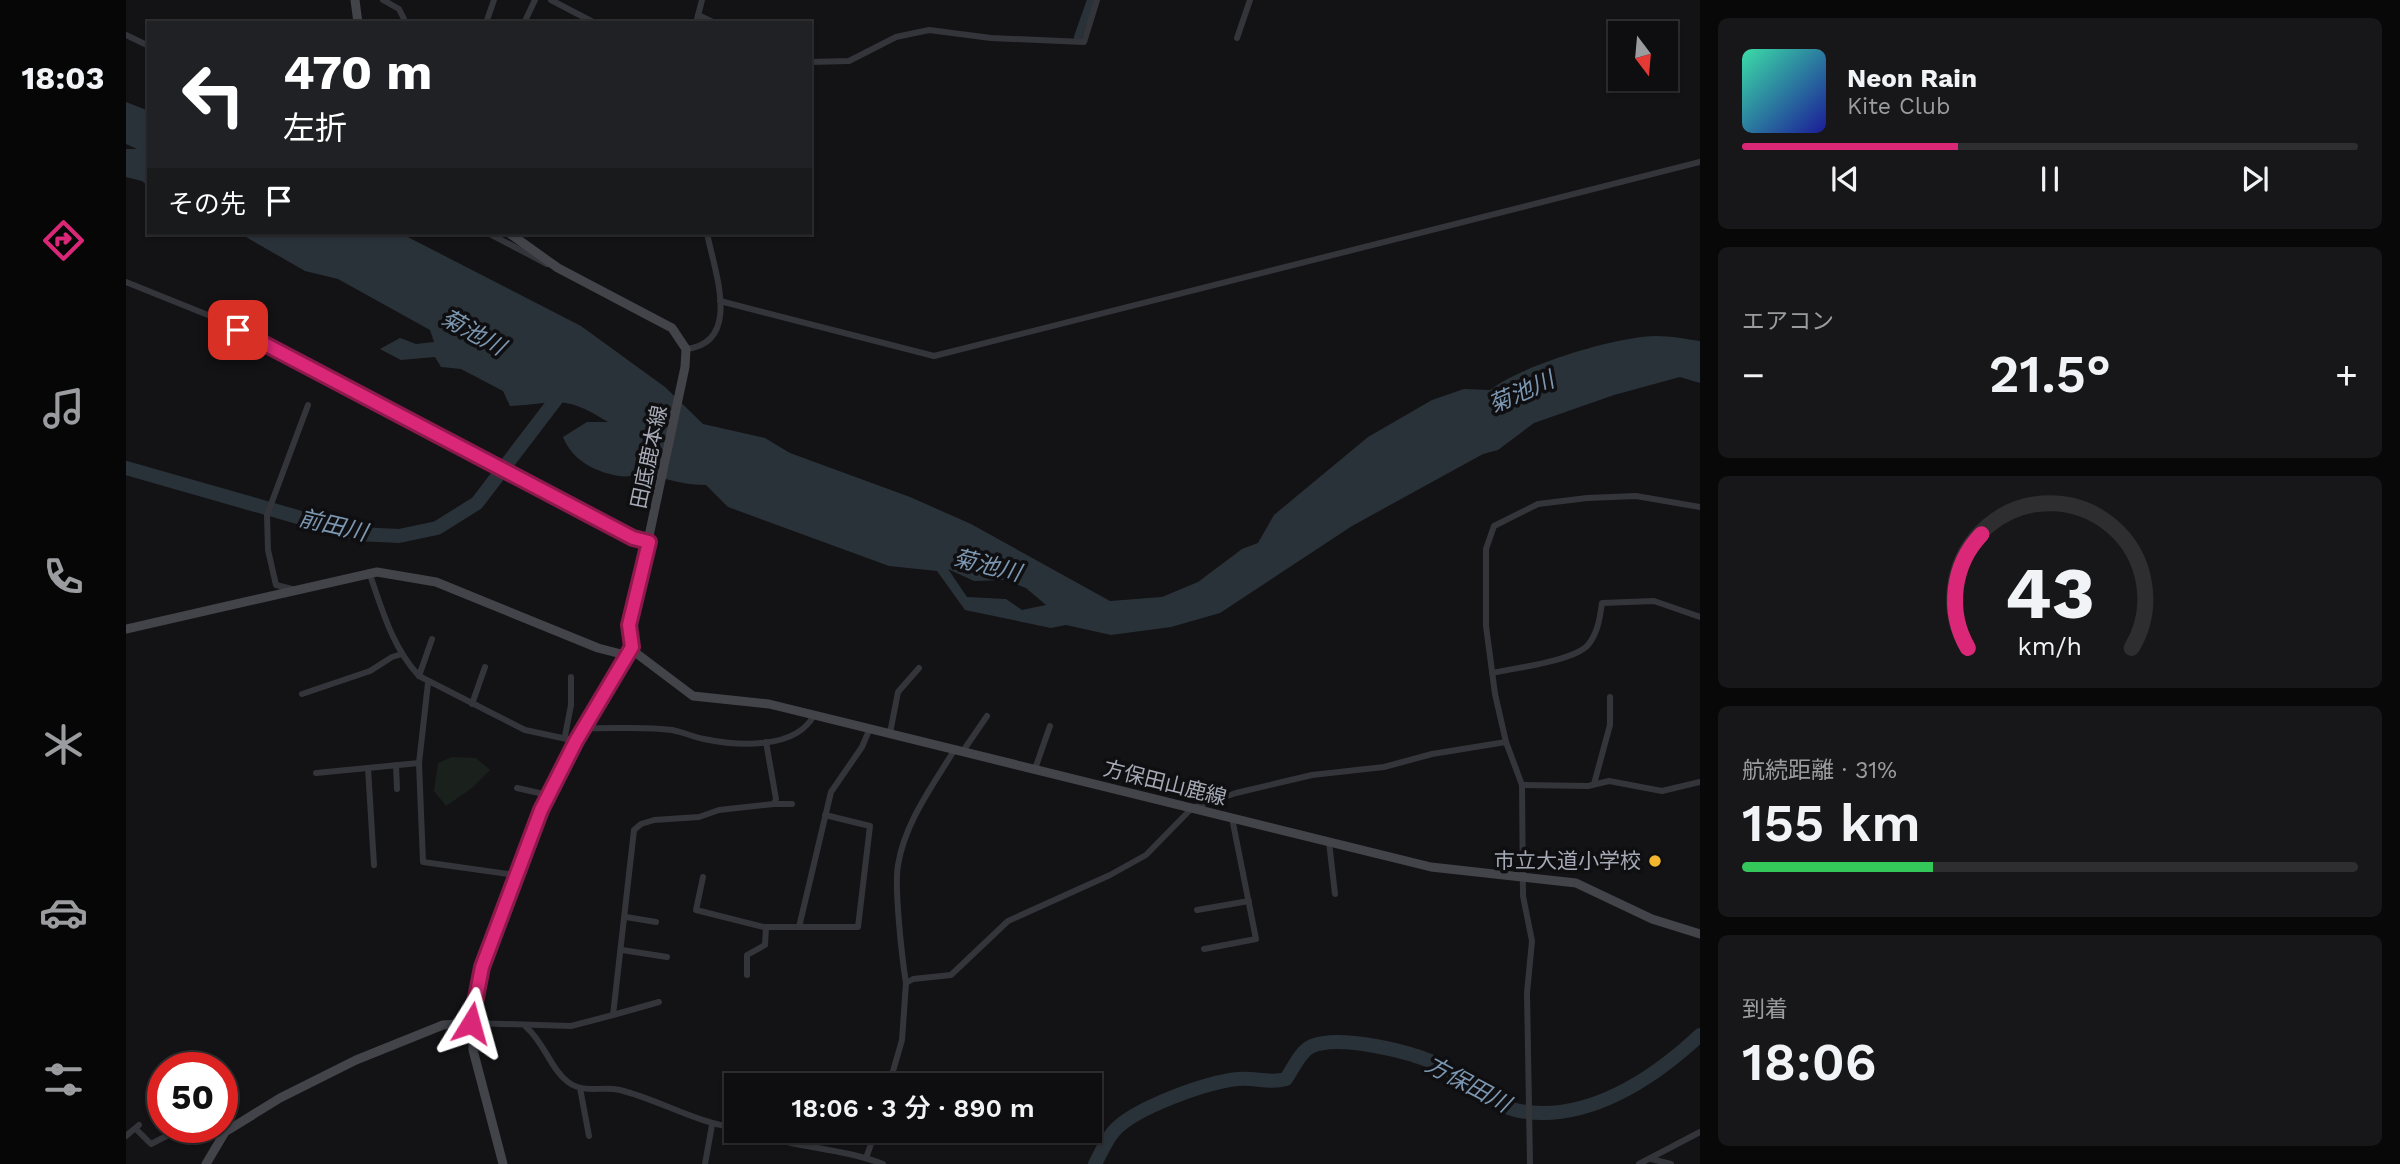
<!DOCTYPE html>
<html lang="ja">
<meta charset="utf-8">
<style>
:root{--surface:#0e0e10;--page:#171719;--text:#f1f3f6;--muted:#9b9c9f;--line:#2e2e30;--accent:#db2777}
body{margin:0;font-family:"Work Sans","Noto Sans JP",sans-serif;background:var(--page);color:var(--text);height:100vh;display:flex;flex-direction:column;font-size:26px;white-space:nowrap}
*{box-sizing:border-box;margin:0}
p{font-size:23px;color:var(--muted)}
.icon{flex:none;width:38px;height:38px;fill:none;stroke:currentColor;stroke-width:2;stroke-linecap:round;stroke-linejoin:round}
.map{position:relative;flex:1;overflow:hidden}
.details{display:flex;flex-direction:column;gap:18px;padding:18px;background:#080809;width:700px}
.details>*{flex:none}
.hud{position:absolute;left:21px;top:21px;width:665px;height:214px;border-radius:0px;box-shadow:0 2px 5px #0004,0 0 0 2px var(--line);background:#202124;color:#fff;overflow:hidden}
.needle{width:46px;rotate:164deg}
.buttons{position:absolute;left:1482px;top:21px;display:grid;gap:14px}
.buttons a{display:grid;place-items:center;width:70px;height:70px;border-radius:0px;background:var(--surface);box-shadow:0 2px 5px #0004,0 0 0 2px var(--line);font-size:35px}
.speed{position:absolute;left:21px;top:1052px;display:flex;gap:14px;font-size:35px;font-weight:700;text-align:center}
.speed>*{display:grid;place-content:center;width:91px;height:91px;border-radius:50%;background:var(--surface);box-shadow:0 2px 5px #0004,0 0 0 2px var(--line);line-height:1}
.speed .limit{border:10px solid #d22;background:#fff;color:#111}
.pin{position:absolute;display:grid;place-items:center;width:60px;height:60px;color:#fff;margin:-30px;border-radius:14px;box-shadow:0 4px 10px #0006}
.me{position:absolute;width:77px;margin:-38px;rotate:8deg;stroke-linejoin:round;filter:drop-shadow(0 0 5px #0008)}
.turn{display:flex;align-items:center;gap:24px;height:147px;padding:0 21px;font-size:32px}
.turn .icon{width:91px;height:91px;stroke-width:2.5}
.turn b{display:block;font-size:49px;line-height:60px}
.then{display:flex;align-items:center;height:66px;padding:0 21px;background:#0003;gap:14px;font-size:26px}
.big{font-size:52px;font-weight:600;line-height:1.1}
.details .widget{flex:1;display:flex;flex-direction:column;justify-content:center;gap:10px;min-width:0;padding:0 24px;border-radius:10px;background:var(--page)}
.details .dial{align-items:center;gap:0}
.dial svg{height:182px;overflow:visible;fill:none;stroke:var(--line);stroke-width:7;stroke-linecap:round;text-anchor:middle}
.dial text{fill:var(--text);stroke:none}
.song{display:flex;align-items:center;gap:21px}
.cover{width:84px;height:84px;border-radius:10px;background:linear-gradient(135deg,hsl(160 70% 55%),hsl(240 70% 35%))}
.played{height:7px;border-radius:4px;background:linear-gradient(90deg,var(--accent) 35%,var(--line) 35%)}
.keys{display:flex;justify-content:space-around;direction:ltr}
.heat{display:flex;justify-content:space-between;align-items:center;font-size:38px;direction:ltr}
.charge{height:10px;border-radius:5px;background:linear-gradient(90deg,#34c759 31%,var(--line) 0)}
.trip{position:absolute;left:598px;top:1073px;width:378px;height:70px;border-radius:0px;background:var(--surface);box-shadow:0 2px 5px #0004,0 0 0 2px var(--line);font-weight:600;line-height:70px;text-align:center}
main{display:flex;flex:1;min-height:0}
.tab-bar{display:flex;flex-direction:column;width:126px;justify-content:space-around;align-items:center;background:#060606;color:var(--muted)}
.tab-bar .icon{width:49px;height:49px}
.tab-bar .current{color:var(--accent)}
.tab-bar b{font-size:32px;color:var(--text)}
.map>svg:first-child{display:block}
.green{fill:#1a201b}
.water{fill:#2a3239;fill-rule:evenodd}
.lines{fill:none;stroke-linecap:round;stroke-linejoin:round}
.canal{stroke:#2a3239;stroke-width:8}
.river{stroke:#2a3239;stroke-width:14}
.street{stroke:#34353a;stroke-width:6}
.secondary{stroke:#42444a;stroke-width:9}
.route-casing{stroke:#8e194d;stroke-width:18}
.route{stroke:#db2777;stroke-width:12}
.poi-dot{fill:#f2b62f;stroke:#0f0e10;stroke-width:2.5}
.labels{text-anchor:middle;stroke-width:7;stroke-linejoin:round;paint-order:stroke}
.street-label{font-size:21px;fill:#a5aab6;stroke:#0f0e10}
.poi-label{font-size:21px;fill:#a5aab6;stroke:#0f0e10;text-anchor:end}
.water-label{font-size:23px;font-style:italic;fill:#7c97b1;stroke:#0f0e10}
</style>
<main>
<nav class="tab-bar">
<b>18:03</b>
<svg class="icon current" aria-label="directions" viewBox="0 0 24 24"><path d="M12 3l9 9-9 9-9-9zM9 14v-3h6M13 9l2 2-2 2"/></svg>
<svg class="icon" aria-label="music" viewBox="0 0 24 24"><path d="M9 18V5l10-2v13"/><circle cx="6" cy="18" r="3"/><circle cx="16" cy="16" r="3"/></svg>
<svg class="icon" aria-label="phone" viewBox="0 0 24 24"><path d="M5 4h4l2 5-3 2q2 4 5 5l2-3 5 2v4C11 20 4 13 5 4z"/></svg>
<svg class="icon" aria-label="climate" viewBox="0 0 24 24"><path d="M12 3v18M4 7l16 10M4 17L20 7"/></svg>
<svg class="icon" aria-label="car" viewBox="0 0 24 24"><path d="M5 17H2v-5l4-1 3-4h7l3 4 3 1v5h-3M9 17h6M6 11h13"/><circle cx="7" cy="17" r="2"/><circle cx="17" cy="17" r="2"/></svg>
<svg class="icon" aria-label="filters" viewBox="0 0 24 24"><path d="M4 7h16M4 17h16"/><circle cx="9" cy="7" r="2"/><circle cx="15" cy="17" r="2"/></svg>
</nav>
<div class="map">
<svg width="1574" height="1164" viewBox="0 0 1574 1164">
<rect width="100%" height="100%" fill="#131315"/>
<path class="green" d="M326 757 350 758 364 770 346 788 320 806 308 791 312 763Z"/>
<g class="water">
<path d="M0 102 23 111V187L16 181 0 177V149H11L0 144Z"/>
<path d="M113 233H274L455 326 539 387 577 424 639 438 664 453 784 497 845 524 984 601 1036 597 1072 582 1116 549 1132 543 1148 515 1242 437 1306 400 1338 389 1364 390C1394 366 1491 336 1530 336 1545 336 1560 339 1574 341V383L1554 377 1488 395 1408 423 1372 450 1357 454 1226 526 1094 613 1045 627 985 635 940 625 925 628 839 610 811 571 763 566 602 507 580 485C559 485 545 480 526 476 515 473 503 478 493 476 469 472 446 460 437 437L461 422H482C437 394 434 403 384 406L377 391 335 369 315 367 309 357 275 360 254 349 274 338 290 344 308 342 304 330 212 279 179 271ZM822 569 848 581 879 580 900 588 920 605 896 610 880 599 841 597Z"/>
</g>
<g class="lines">
<path class="canal" d="M952 37 965 0"/>
<g class="river">
<path d="M0 468 231 534 273 536 311 528 351 503 438 389"/>
<path d="M969 1164C975 1153 980 1140 988 1131 1008 1108 1081 1082 1112 1079 1129 1077 1143 1084 1160 1079 1167 1069 1174 1051 1186 1046 1214 1034 1285 1052 1311 1064 1337 1076 1367 1107 1394 1111 1461 1123 1527 1079 1574 1035"/>
</g>
<g class="street">
<path d="M257 0 273 9 280 23"/>
<path d="M425 0 469 23"/>
<path d="M572 15 589 23"/>
<path d="M360 23 368 0"/>
<path d="M398 23 409 0"/>
<path d="M570 23 576 0"/>
<path d="M0 35 23 46"/>
<path d="M1111 38 1124 0"/>
<path d="M684 62 723 61 770 37 803 30 865 38 958 42 971 0"/>
<path d="M362 233 421 264"/>
<path d="M606 233H648"/>
<path d="M0 282 87 317 507 538 523 542"/>
<path d="M594 301 808 356 1574 162"/>
<path d="M560 349C617 343 588 270 581 233"/>
<path d="M243 572C256 609 266 647 293 676L399 730 450 741"/>
<path d="M166 589 150 585 142 550 141 515 182 405"/>
<path d="M1366 673C1388 668 1448 661 1462 645 1472 633 1474 617 1476 603L1528 601 1574 617"/>
<path d="M293 676 306 639"/>
<path d="M302 683 293 763 297 862 390 875"/>
<path d="M176 694 244 671 266 657 276 654"/>
<path d="M346 704 359 667"/>
<path d="M458 728C487 729 518 726 546 730 557 732 567 737 578 739 611 746 670 750 688 715"/>
<path d="M764 733 772 692 793 668"/>
<path d="M439 736 445 705V677"/>
<path d="M837 751 861 716"/>
<path d="M270 765 271 789"/>
<path d="M242 768 248 865"/>
<path d="M909 769 924 726"/>
<path d="M190 773 293 763"/>
<path d="M1468 784 1484 725V697"/>
<path d="M1396 785 1462 786 1483 781 1536 791 1574 782"/>
<path d="M391 788 422 795"/>
<path d="M648 804H666"/>
<path d="M1203 842 1209 894"/>
<path d="M577 877 570 910 638 927H673L705 792 736 747 744 728"/>
<path d="M1071 910 1123 901"/>
<path d="M500 917 530 922"/>
<path d="M673 927H732L744 826 699 815"/>
<path d="M1078 949 1130 939 1106 818"/>
<path d="M496 950 541 957"/>
<path d="M621 975V955L639 945 640 927"/>
<path d="M780 983C776 958 768 887 772 865 779 822 807 785 829 749"/>
<path d="M487 1015 533 1002"/>
<path d="M346 1023 445 1026 487 1015 508 830 515 824 528 820 573 817 593 810 648 804 650 799 640 742"/>
<path d="M400 1027C418 1042 424 1068 442 1082 458 1094 476 1086 494 1090 534 1100 570 1123 611 1128"/>
<path d="M763 1085 776 1040 780 983 787 979 825 975 882 921 984 875 1020 855 1066 808 1110 793 1186 775 1258 767 1306 754 1380 742"/>
<path d="M454 1088 463 1136"/>
<path d="M89 1127 99 1132"/>
<path d="M10 1129 25 1144 58 1127"/>
<path d="M621 1130C664 1148 713 1147 757 1164"/>
<path d="M0 1136 13 1125"/>
<path d="M740 1158 750 1130"/>
<path d="M1525 1159 1545 1164"/>
<path d="M579 1164 586 1125"/>
<path d="M1404 1164 1401 993 1406 941 1397 896 1396 785 1380 742 1369 694 1360 626V549L1368 526 1412 504 1461 498 1510 496 1574 507"/>
<path d="M1513 1164 1574 1132"/>
</g>
<g class="secondary">
<path d="M229 0 232 23"/>
<path d="M383 233 432 268 546 328 560 349 559 367 504 625 506 647 510 653 567 696 643 704 688 715 1305 867 1450 883 1526 919 1574 934"/>
<path d="M0 629 251 572 310 582 472 648 499 655"/>
<path d="M80 1164 99 1132 154 1098 230 1060 317 1025 346 1023"/>
<path d="M377 1164 347 1050V1000L356 966 415 810 450 741 506 647"/>
</g>
</g>
<g class="lines">
<defs>
<path id="route" d="M112 330 507 538 523 542 503 625 506 647 450 741 415 810 356 967 345 1023"/>
</defs>
<use href="#route" class="route-casing"/>
<use href="#route" class="route"/>
</g>
<circle class="poi-dot" cx="1529" cy="861" r="7"/>
<g class="labels">
<g class="street-label">
<text transform="translate(523 457) rotate(-78)" y="7">田底鹿本線</text>
<text transform="translate(1039 783) rotate(14)" y="7">方保田山鹿線</text>
</g>
<g class="poi-label">
<text x="1515" y="868">市立大道小学校</text>
</g>
<g class="water-label">
<text transform="translate(347 332) rotate(29)" y="8">菊池川</text>
<text transform="translate(1395 392) rotate(-24)" y="8">菊池川</text>
<text transform="translate(207 525) rotate(13)" y="8">前田川</text>
<text transform="translate(861 565) rotate(14)" y="8">菊池川</text>
<text transform="translate(1342 1084) rotate(28)" y="8">方保田川</text>
</g>
</g>
</svg>
<div class="buttons">
<a><svg class="needle" viewBox="-14 -14 28 28"><path d="M0-13l5 13h-10z" fill="#e53935"/><path d="M0 13l5-13h-10z" fill="#9b9c9f"/></svg></a>
</div>
<div class="speed"><div class="limit">50</div></div>
<div class="pin" style="left:112px;top:330px;background:#d93025"><svg class="icon" aria-label="arrive" viewBox="0 0 24 24"><path d="M6 21V4h12l-3 4 3 4H6"/></svg></div>
<svg class="me" style="left:345px;top:1023px" viewBox="-20 -20 40 40"><path d="M0-17L14 15 0 8-14 15z" fill="#db2777" stroke="#fff" stroke-width="4"/></svg>
<div class="trip">18:06 · 3 分 · 890 m</div>
<div class="hud">
<div class="turn"><svg class="icon" aria-label="left" viewBox="0 0 24 24"><path d="M17 20v-9H6M10 6l-5 5 5 5"/></svg><div><b>470 m</b>左折</div></div>
<div class="then">その先<svg class="icon" aria-label="arrive" viewBox="0 0 24 24"><path d="M6 21V4h12l-3 4 3 4H6"/></svg></div>
</div>
</div>
<section class="details">
<div class="widget">
<div class="song"><i class="cover"></i><div><b>Neon Rain</b><p>Kite Club</p></div></div>
<div class="played"></div>
<div class="keys"><svg class="icon" aria-label="previous" viewBox="0 0 24 24"><path d="M18 5L8 12l10 7zM5 5v14"/></svg><svg class="icon" aria-label="pause" viewBox="0 0 24 24"><path d="M8 5v14M16 5v14"/></svg><svg class="icon" aria-label="next" viewBox="0 0 24 24"><path d="M6 5l10 7-10 7zM19 5v14"/></svg></div>
</div>
<div class="widget"><p>エアコン</p>
<div class="heat"><a>−</a><b class="big">21.5°</b><a>+</a></div>
</div>
<div class="widget dial"><svg viewBox="0 0 100 80">
<path d="M14 69A42 42 0 1 1 86 69"/>
<path d="M14 69A42 42 0 0 1 20 19" stroke="#db2777"/>
<text x="50" y="56" font-size="32" font-weight="700">43</text>
<text x="50" y="72" font-size="11">km/h</text>
</svg></div>
<div class="widget"><p>航続距離 · 31%</p><b class="big">155 km</b><div class="charge"></div></div>
<div class="widget"><p>到着</p><b class="big">18:06</b></div>
</section>
</main>
